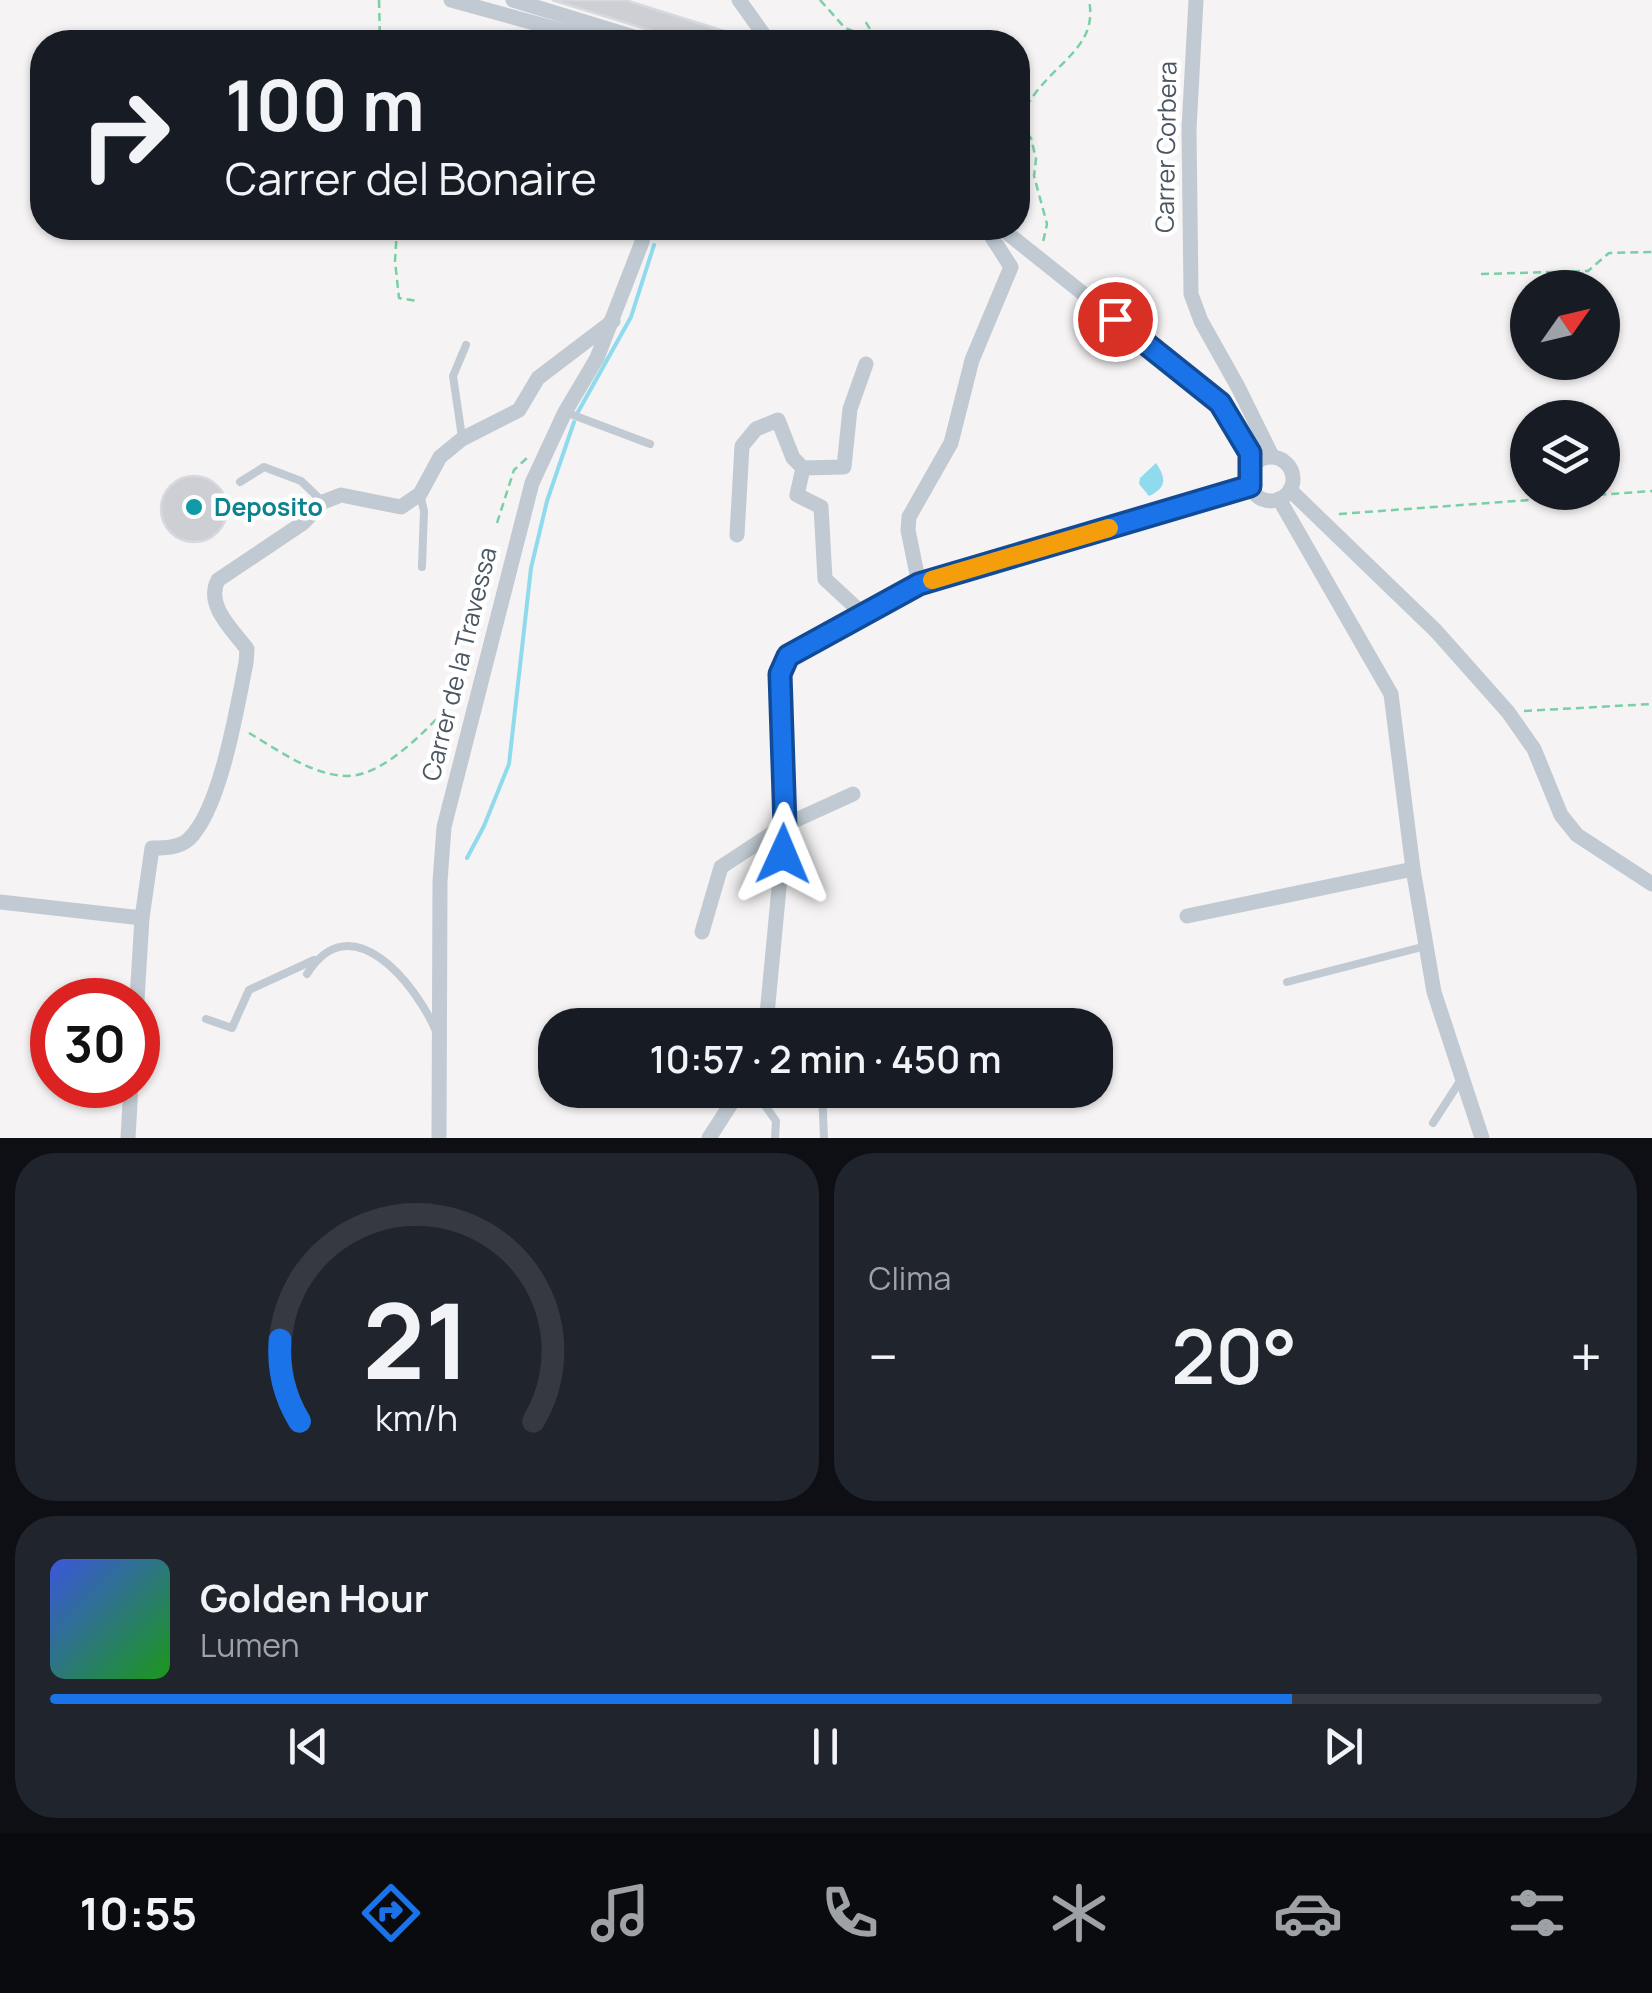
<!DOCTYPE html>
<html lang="es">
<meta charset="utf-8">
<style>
:root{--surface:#171b24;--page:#20242c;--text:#f1f3f6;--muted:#9ea1a6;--line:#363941;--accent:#1a73e8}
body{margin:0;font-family:Manrope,sans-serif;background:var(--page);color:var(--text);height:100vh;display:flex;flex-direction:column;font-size:38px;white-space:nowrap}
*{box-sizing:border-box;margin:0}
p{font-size:32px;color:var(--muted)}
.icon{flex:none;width:55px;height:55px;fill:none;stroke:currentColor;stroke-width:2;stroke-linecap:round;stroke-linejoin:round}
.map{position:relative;height:1138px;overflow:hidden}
.side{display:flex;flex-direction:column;gap:15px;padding:15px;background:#0d0f14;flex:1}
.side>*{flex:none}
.top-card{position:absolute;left:30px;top:30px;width:1000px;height:210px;border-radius:40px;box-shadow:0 2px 8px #0004;background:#171b24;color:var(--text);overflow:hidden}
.needle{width:65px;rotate:56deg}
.controls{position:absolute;left:1510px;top:270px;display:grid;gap:20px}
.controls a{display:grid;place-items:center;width:110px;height:110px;border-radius:50%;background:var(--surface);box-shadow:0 2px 8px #0004;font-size:50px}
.speed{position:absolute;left:30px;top:978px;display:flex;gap:20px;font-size:50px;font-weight:700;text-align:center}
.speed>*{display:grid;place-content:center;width:130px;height:130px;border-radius:50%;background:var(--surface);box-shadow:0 2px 8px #0004;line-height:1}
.speed .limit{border:15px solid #d22;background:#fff;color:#111}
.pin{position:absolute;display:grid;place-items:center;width:85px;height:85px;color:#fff;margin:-42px;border:5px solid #fff;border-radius:50%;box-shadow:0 2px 10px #0007}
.me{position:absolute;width:110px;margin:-55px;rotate:1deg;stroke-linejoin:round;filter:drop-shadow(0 0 8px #0008)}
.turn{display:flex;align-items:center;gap:35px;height:210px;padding:0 30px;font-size:45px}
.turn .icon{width:130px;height:130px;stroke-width:2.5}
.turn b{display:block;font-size:70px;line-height:85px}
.big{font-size:75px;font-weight:600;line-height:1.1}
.side .card{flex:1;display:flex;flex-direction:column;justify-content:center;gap:15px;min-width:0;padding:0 35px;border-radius:40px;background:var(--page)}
.side .dial{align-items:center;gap:0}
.dial svg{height:260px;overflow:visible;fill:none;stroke:var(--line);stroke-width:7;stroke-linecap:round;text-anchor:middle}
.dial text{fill:var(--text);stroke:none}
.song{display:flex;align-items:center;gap:30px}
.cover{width:120px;height:120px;border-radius:15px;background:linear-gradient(135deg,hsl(230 70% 55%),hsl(120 70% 35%))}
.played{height:10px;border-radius:5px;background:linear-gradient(90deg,var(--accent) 80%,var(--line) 80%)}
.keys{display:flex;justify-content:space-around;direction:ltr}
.heat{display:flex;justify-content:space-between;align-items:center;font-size:55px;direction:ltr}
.side .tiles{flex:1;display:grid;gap:15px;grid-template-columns:1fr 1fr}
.card:last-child{grid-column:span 2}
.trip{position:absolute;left:538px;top:1008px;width:575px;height:100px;border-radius:40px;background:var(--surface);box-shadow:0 2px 8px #0004;font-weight:600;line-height:100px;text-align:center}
.tab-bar{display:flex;height:160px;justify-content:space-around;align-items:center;background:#090b0e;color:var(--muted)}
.tab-bar .icon{width:70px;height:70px}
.tab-bar .active{color:var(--accent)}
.tab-bar b{font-size:45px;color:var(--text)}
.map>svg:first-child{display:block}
.water{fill:#90daee}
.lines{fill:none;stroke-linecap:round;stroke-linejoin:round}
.stream{stroke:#90daee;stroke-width:4}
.building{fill:#cdcfd5;stroke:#d7d9de;stroke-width:2.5}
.path{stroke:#7ad0a6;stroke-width:2.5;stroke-dasharray:8 5;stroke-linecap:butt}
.lane{stroke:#c1cad2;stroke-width:8}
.street{stroke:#c1cad2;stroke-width:15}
.route-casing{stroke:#114b97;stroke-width:25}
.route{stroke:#1a73e8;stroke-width:18}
.slow{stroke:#f59e0b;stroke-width:18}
.culture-dot{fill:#0f9aa8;stroke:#fff;stroke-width:4}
.labels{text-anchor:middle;stroke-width:9;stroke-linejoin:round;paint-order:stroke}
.street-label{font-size:25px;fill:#4a5661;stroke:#fff}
.culture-label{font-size:25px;font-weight:bold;fill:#0d838f;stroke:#fff;text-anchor:start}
</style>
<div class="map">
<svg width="1652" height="1138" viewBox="0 0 1652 1138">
<rect width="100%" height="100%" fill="#f5f3f3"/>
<path class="water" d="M1156 463C1167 479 1166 488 1149 496L1139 484 1140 478Z"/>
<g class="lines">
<g class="stream">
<path d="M578 412 631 317 654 245"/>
<path d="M467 858 484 826 509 764 531 568 547 501 574 422"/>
</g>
</g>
<g class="building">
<path d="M552 0H625L753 40V42H678L653 31Z"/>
<circle cx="194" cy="509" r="33"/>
</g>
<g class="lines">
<g class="path">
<path d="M379 0 380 42"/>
<path d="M820 0 845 28 861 34 870 29 865 21"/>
<path d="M862 35 871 42"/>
<path d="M965 36 966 42"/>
<path d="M1018 117C1026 107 1033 95 1042 85 1066 57 1097 41 1089 0"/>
<path d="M1018 124 1031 138 1036 159 1034 176 1047 224 1043 242"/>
<path d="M397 228 395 261 399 298 418 301"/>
<path d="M1481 274 1588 271 1609 253 1652 252"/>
<path d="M1339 514 1652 491"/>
<path d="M497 523 514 470 527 458"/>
<path d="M1524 711 1652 704"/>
<path d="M249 733C278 750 313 776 348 776 390 775 437 717 465 690"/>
</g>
<g class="lane">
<path d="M565 412 650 444"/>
<path d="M462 437 453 376 466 345"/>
<path d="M240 482 264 467 301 481 323 502"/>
<path d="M420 494 424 511 422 567"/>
<path d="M307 974C351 903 416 984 436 1031"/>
<path d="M1287 982 1426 946"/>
<path d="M206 1019 232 1028 249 990 314 960"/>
<path d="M754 1090 776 1121 775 1138"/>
<path d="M822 1090 824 1138"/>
<path d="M1433 1123 1462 1078"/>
</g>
<g class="street">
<path d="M451 0 603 42"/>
<path d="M513 0 650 42"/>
<path d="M739 0 769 42"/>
<path d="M1196 0 1189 129 1191 294 1201 321 1238 387 1272 456"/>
<path d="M1001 228 1220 403 1250 453 1252 466"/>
<circle cx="1271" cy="479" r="22"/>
<path d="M803 468 844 467 850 409 866 364"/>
<path d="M1290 490 1436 631 1508 712 1534 749 1561 815 1577 835 1652 884"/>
<path d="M1279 499 1391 694 1413 869 1434 992 1482 1138"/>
<path d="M737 535 742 446 756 429 778 420 793 458 803 468 797 495 821 507 825 579 864 615"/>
<path d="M919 584 908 530 909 517 951 443 972 360 1011 267 986 228"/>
<path d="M0 902 142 918"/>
<path d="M1187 916 1413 869"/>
<path d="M702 932 721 867 785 825 853 794"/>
<path d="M137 1000 142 918 152 848C165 848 179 848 189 839 221 808 237 707 246 663L247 649C232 629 205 605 218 580L303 523 323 502 341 495 401 507 420 494 440 457 462 439 519 410 538 378 613 321"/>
<path d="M766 1025 785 825 779 674 788 656 919 584 1250 486"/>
<path d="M128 1138 131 1085"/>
<path d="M439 1138 440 882 444 827 532 483 565 412 597 358 642 242 644 228"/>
<path d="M709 1138 740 1090"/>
</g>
</g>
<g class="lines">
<defs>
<path id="route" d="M783 854 785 826 780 674 788 656 919 584 1250 486V453L1220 403 1115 319"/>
</defs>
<use href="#route" class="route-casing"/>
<use href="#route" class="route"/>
<path class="slow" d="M932 580 1109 528"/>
</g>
<circle class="culture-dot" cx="194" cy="507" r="10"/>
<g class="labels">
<g class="street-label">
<text transform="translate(1166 147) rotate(-89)" y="9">Carrer Corbera</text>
<text transform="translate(459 664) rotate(-76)" y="9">Carrer de la Travessa</text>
</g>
<g class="culture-label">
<text x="214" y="516">Deposito</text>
</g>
</g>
</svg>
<div class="controls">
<a><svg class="needle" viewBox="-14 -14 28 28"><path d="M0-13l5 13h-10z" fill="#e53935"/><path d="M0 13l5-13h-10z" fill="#9ea1a6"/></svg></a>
<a><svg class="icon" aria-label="layers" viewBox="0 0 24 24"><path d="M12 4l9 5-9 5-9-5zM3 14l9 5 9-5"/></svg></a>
</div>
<div class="speed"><div class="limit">30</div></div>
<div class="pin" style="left:1115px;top:319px;background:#d93025"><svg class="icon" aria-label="arrive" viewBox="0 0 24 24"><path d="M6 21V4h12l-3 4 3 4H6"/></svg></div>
<svg class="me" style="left:783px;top:854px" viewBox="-20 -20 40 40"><path d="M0-17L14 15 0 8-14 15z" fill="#1a73e8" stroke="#fff" stroke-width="4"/></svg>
<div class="trip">10:57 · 2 min · 450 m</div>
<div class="top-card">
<div class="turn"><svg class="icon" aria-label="right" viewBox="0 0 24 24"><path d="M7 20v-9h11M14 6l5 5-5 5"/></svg><div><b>100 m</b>Carrer del Bonaire</div></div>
</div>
</div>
<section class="side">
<div class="tiles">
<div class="card dial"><svg viewBox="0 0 100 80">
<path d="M14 69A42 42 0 1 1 86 69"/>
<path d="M14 69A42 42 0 0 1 8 44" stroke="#1a73e8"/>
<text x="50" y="56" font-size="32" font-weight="700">21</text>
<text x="50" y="72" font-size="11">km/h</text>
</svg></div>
<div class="card"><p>Clima</p>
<div class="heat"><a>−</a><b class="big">20°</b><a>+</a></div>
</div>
<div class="card">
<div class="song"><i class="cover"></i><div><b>Golden Hour</b><p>Lumen</p></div></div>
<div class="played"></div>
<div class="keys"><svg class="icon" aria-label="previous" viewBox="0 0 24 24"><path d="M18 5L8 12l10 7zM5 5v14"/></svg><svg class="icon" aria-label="pause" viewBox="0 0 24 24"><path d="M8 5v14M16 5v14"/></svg><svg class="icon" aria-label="next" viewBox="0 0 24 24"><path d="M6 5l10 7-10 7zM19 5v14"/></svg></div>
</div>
</div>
</section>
<nav class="tab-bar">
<b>10:55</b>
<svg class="icon active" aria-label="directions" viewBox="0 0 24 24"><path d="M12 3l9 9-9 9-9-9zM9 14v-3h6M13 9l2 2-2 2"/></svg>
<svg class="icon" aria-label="music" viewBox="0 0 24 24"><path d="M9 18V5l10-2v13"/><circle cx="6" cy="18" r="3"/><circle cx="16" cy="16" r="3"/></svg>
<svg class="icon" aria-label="phone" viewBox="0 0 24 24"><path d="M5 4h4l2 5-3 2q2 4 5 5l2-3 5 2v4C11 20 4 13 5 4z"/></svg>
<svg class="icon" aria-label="climate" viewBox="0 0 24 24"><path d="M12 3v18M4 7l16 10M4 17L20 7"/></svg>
<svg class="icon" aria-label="car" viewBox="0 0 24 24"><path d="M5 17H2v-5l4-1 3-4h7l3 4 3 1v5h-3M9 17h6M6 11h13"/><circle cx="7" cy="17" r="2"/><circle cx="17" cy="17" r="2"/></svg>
<svg class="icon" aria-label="filters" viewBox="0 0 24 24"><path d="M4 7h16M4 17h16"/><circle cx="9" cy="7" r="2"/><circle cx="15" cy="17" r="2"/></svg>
</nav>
